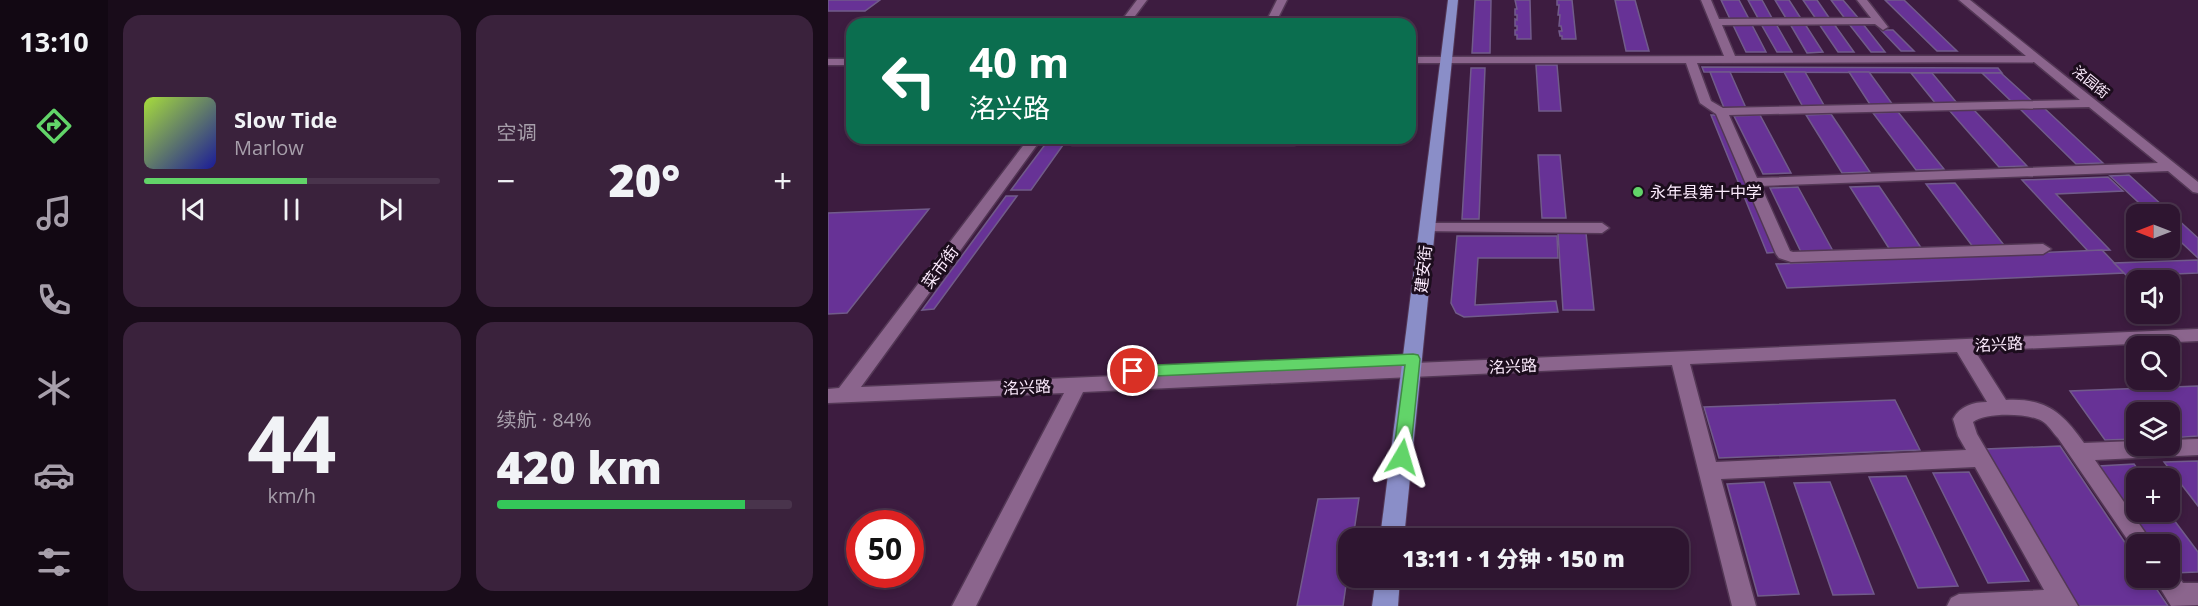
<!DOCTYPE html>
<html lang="zh">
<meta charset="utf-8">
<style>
:root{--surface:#2e1530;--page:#3a223c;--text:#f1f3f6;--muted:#a79fab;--line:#49344c;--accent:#62d469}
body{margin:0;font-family:"Open Sans","Noto Sans SC",sans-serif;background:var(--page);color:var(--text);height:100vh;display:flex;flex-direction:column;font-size:22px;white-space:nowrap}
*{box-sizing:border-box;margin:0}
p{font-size:20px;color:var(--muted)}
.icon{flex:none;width:33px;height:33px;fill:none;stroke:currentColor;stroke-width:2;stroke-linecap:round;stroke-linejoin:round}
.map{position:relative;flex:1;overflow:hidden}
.details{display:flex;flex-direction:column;gap:15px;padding:15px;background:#190c1a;width:720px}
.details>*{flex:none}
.hud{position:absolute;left:18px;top:18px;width:570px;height:126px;border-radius:18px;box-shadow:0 3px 9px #0003,0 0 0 2px var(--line);background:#0b6e4f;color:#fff;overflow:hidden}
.needle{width:39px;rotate:270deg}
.tools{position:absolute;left:1298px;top:204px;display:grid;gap:12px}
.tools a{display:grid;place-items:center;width:54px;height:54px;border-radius:12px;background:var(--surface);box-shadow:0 3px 9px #0003,0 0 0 2px var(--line);font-size:30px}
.speed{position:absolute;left:18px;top:510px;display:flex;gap:12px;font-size:30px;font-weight:700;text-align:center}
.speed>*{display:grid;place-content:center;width:78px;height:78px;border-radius:50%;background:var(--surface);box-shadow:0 3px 9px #0003,0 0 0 2px var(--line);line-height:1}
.speed .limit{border:9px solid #d22;background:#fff;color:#111}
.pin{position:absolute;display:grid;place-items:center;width:51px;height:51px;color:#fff;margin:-26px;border:3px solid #fff;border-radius:50%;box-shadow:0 2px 6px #0007}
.me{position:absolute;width:66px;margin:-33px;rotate:7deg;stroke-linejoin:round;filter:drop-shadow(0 0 4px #0008)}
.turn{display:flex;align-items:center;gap:21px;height:126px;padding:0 24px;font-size:27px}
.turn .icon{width:78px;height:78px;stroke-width:2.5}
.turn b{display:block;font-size:42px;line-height:51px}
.big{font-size:45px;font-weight:800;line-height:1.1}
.details .tile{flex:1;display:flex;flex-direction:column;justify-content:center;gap:9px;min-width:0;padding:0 21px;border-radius:18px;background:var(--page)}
.details .dial{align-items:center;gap:0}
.dial b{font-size:78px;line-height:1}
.song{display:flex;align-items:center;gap:18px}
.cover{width:72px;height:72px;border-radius:9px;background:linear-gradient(135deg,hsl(80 70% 55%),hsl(240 70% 35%))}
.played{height:6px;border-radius:3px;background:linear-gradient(90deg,var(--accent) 55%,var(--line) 55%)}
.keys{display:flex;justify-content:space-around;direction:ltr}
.heat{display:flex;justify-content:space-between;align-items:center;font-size:33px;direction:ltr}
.charge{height:9px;border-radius:4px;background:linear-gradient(90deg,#34c759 84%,var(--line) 0)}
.details .tiles{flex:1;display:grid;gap:15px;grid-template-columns:repeat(2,1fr)}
.trip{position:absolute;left:510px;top:528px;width:351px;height:60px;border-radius:18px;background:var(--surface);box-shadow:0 3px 9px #0003,0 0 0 2px var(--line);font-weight:800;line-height:60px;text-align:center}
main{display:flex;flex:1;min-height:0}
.menu{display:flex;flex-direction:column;width:108px;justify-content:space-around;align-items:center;background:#120813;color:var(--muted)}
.menu .icon{width:42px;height:42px}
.menu .selected{color:var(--accent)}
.menu b{font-size:27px;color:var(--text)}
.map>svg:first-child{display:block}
.building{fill:#673296;stroke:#715b8a;stroke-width:1.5}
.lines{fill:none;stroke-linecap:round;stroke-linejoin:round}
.minor-casing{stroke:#533755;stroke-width:3}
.major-casing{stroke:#533755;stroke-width:2}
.minor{fill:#8b658d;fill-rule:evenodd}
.major{fill:#8a8ec8;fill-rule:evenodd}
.route{fill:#62d469;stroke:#408a44;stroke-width:1.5}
.poi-dot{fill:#62d469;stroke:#1c0d1d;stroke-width:2}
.labels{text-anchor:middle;stroke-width:6;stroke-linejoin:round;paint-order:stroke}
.far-street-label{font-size:14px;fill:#fcebfd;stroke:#1c0d1d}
.poi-label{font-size:16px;fill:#fcebfd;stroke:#1c0d1d;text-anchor:start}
.street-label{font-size:16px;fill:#fcebfd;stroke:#1c0d1d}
</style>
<main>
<nav class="menu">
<b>13:10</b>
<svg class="icon selected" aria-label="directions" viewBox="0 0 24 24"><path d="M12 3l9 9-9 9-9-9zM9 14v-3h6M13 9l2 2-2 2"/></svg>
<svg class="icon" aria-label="music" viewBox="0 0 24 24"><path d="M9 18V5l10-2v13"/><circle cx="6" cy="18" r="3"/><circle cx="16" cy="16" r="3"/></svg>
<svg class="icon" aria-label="phone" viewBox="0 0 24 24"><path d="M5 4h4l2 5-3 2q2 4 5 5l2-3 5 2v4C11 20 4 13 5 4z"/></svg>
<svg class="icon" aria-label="climate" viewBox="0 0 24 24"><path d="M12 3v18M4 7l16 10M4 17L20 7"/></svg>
<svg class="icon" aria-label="car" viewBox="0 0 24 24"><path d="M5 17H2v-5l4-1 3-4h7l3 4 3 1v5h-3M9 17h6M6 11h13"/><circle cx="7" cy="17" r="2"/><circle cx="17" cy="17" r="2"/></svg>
<svg class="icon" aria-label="filters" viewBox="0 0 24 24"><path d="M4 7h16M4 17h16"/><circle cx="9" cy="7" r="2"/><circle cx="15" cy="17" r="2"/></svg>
</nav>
<section class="details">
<div class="tiles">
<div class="tile">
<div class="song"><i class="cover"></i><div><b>Slow Tide</b><p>Marlow</p></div></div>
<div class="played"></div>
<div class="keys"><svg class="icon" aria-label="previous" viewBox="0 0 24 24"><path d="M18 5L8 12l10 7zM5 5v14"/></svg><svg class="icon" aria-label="pause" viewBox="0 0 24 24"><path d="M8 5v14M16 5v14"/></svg><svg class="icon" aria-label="next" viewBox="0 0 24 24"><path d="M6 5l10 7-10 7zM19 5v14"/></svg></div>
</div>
<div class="tile"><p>空调</p>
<div class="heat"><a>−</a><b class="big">20°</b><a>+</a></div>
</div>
<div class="tile dial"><b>44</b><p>km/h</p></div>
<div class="tile"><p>续航 · 84%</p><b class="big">420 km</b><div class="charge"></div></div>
</div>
</section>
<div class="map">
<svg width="1370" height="606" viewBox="0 0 1370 606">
<rect width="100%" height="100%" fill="#3d1c40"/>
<g class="building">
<path d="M0 0H52L37 11H0Z"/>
<path d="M647 0H663L662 53H644Z"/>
<path d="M687 0H702L703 39H689V35H687V30H689V26H687V19L689 20V15H687V9H689Z"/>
<path d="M729 0H744L748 39H734V36H732L731 31H734L733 26H731L732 15H730L731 5H729Z"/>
<path d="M787 0H807L821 51H798Z"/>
<path d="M893 0H911L921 19H902Z"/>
<path d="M920 0H934L945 20H931Z"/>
<path d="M947 0H961L974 20H959Z"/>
<path d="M975 0H989L1002 19H988Z"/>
<path d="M1003 0H1015L1032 20H1018Z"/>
<path d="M1057 0H1076L1129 51H1109Z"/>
<path d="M933 24H948L964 52H949Z"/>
<path d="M962 24H977L995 52 979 53Z"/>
<path d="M991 24H1006L1026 52H1010Z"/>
<path d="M1021 24H1035L1057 52H1043Z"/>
<path d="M905 25H924L938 52H918Z"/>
<path d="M1053 30H1065L1086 51H1073Z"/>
<path d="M708 65H729L733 111H711Z"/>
<path d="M874 67 1170 68 1174 73 876 72Z"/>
<path d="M643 68H657L651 219H634Z"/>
<path d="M882 72H902L918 108H896Z"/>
<path d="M956 72H977L997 107H975Z"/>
<path d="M1021 72H1041L1065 105 1043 106Z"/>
<path d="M1083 73H1104L1129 103 1108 104Z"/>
<path d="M1154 73H1173L1205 102 1185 103Z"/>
<path d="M1215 107 1275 163 1248 164 1191 108Z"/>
<path d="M1121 110H1146L1199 166 1171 167Z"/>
<path d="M1070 112 1116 169 1088 170 1045 113Z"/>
<path d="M1003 114 1042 172 1014 173 978 115Z"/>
<path d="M883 115H893L952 252 939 253Z"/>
<path d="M932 115 963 173 935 174 906 116Z"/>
<path d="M222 138H240L203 190H183Z"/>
<path d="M710 155H732L738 218H714Z"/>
<path d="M1301 175 1370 238V258L1341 231V214H1323L1282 176Z"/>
<path d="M1280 177 1295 191 1228 194 1282 250 1260 251 1194 180Z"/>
<path d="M1127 183 1176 245 1145 247 1098 184Z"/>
<path d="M1051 186 1094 249 1062 250 1022 187Z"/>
<path d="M970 187 1005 251 973 252 942 188Z"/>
<path d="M178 196H189L106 309 94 310Z"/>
<path d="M101 209 19 313 0 314V213Z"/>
<path d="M730 233H758L766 310H735Z"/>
<path d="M629 236H729L730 258H650L647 305 728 301 730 312 636 317 628 313 623 303Z"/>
<path d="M1274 250 1296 273 959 288 948 264Z"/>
<path d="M1370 260V273L1299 276 1286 263Z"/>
<path d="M1370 386V436L1341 438V412H1308V439L1277 440 1242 391Z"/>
<path d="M1067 400 1092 450 891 458 876 407Z"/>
<path d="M1232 446 1308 559V578H1321L1340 606H1250L1158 449Z"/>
<path d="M1370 461V506L1336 462Z"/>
<path d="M1306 464 1316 478H1308V512H1340L1370 552V572L1345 573 1341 568V544H1325L1271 466Z"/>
<path d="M1141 472 1201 581 1160 583 1105 473Z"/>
<path d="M1078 476 1130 586 1090 588 1041 477Z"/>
<path d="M936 482 971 594 930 596 899 484Z"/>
<path d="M1002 482 1046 594 1005 595 966 483Z"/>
<path d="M531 498 525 538H520V571L515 606H469L490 499Z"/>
</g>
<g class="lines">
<defs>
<g id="minor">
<path d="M309 0H319L301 24H291Z"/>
<path d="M449 0H459L447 24H437Z"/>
<path d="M873 0H883L891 19 1043 18 1029 0H1039L1060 27 1055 30 1047 24 894 25 907 56H1198L1131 0H1142L1370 182V193L1365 192 1340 171 933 186 962 251 965 252 1215 244 1223 249 1215 254 963 262 951 258 948 254 888 114 872 103 858 63H582V57L896 56ZM1206 62 1252 100 895 108 883 101 869 63ZM1261 107 1330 163 929 178 901 115Z"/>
<rect x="0" y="59" width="24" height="6"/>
<path d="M201 138H214L33 387 1370 329V341L1147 351 1178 400C1218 398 1234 412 1256 443L1308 441V446H1341V440L1370 439V455L1267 460 1325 544H1308V552L1230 438C1225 433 1220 424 1214 421 1200 413 1158 412 1145 422L1149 434 1250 606H1119L1123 598 1131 594 1216 590 1147 467 893 479 928 606H904L844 365 255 392 148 606H124L236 393 0 403V389L11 388ZM1129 352 1159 402C1145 402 1132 406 1125 419L1130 436 1138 450 888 462 862 364Z"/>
<path d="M249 138H473L471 144 466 145H244L243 142Z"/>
<path d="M600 223H774L781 228 774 233 595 231 593 228 595 225Z"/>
<path d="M1341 569 1345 570 1355 583H1370V605L1343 606 1326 578H1341Z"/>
</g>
<g id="major">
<path d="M620 0H630L576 538H552Z"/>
<path d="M548 578H572L570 606H544Z"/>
</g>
</defs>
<use href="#minor" class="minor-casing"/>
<use href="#major" class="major-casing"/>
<use href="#minor" class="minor"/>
<use href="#major" class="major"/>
</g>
<path class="route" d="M585 354 590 355 592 359 582 457 579 462 574 464 568 462 565 457 577 365 305 377 300 375 298 371 300 367 305 366Z"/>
<circle class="poi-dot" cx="810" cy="192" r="6"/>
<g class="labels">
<g class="far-street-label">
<text transform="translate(1263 82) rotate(39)" y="5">洺园街</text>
</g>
<g class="poi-label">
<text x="822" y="198">永年县第十中学</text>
</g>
<g class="street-label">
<text transform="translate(112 267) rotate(-53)" y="6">菜市街</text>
<text transform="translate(595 269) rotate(-84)" y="6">建安街</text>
<text transform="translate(1171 344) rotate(-3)" y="6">洺兴路</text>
<text transform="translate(685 366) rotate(-3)" y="6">洺兴路</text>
<text transform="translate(199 387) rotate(-3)" y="6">洺兴路</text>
</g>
</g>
</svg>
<div class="tools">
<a><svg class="needle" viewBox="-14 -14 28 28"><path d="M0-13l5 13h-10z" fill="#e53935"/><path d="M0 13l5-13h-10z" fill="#a79fab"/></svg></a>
<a><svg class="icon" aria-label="sound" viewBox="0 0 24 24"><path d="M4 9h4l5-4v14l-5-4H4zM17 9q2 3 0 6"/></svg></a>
<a><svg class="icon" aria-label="search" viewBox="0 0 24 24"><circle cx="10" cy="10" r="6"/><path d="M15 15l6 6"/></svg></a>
<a><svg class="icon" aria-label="layers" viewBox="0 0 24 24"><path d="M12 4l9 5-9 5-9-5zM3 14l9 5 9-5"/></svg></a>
<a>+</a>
<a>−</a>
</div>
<div class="speed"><div class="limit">50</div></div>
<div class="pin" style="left:305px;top:371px;background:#d93025"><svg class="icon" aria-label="arrive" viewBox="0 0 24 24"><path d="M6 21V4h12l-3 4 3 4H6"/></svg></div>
<svg class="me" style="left:574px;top:457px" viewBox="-20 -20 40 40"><path d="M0-17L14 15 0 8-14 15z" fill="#62d469" stroke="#fff" stroke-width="4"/></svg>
<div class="trip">13:11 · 1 分钟 · 150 m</div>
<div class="hud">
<div class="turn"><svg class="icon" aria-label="left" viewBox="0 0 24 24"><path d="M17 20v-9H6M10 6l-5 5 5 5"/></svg><div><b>40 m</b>洺兴路</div></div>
</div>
</div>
</main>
